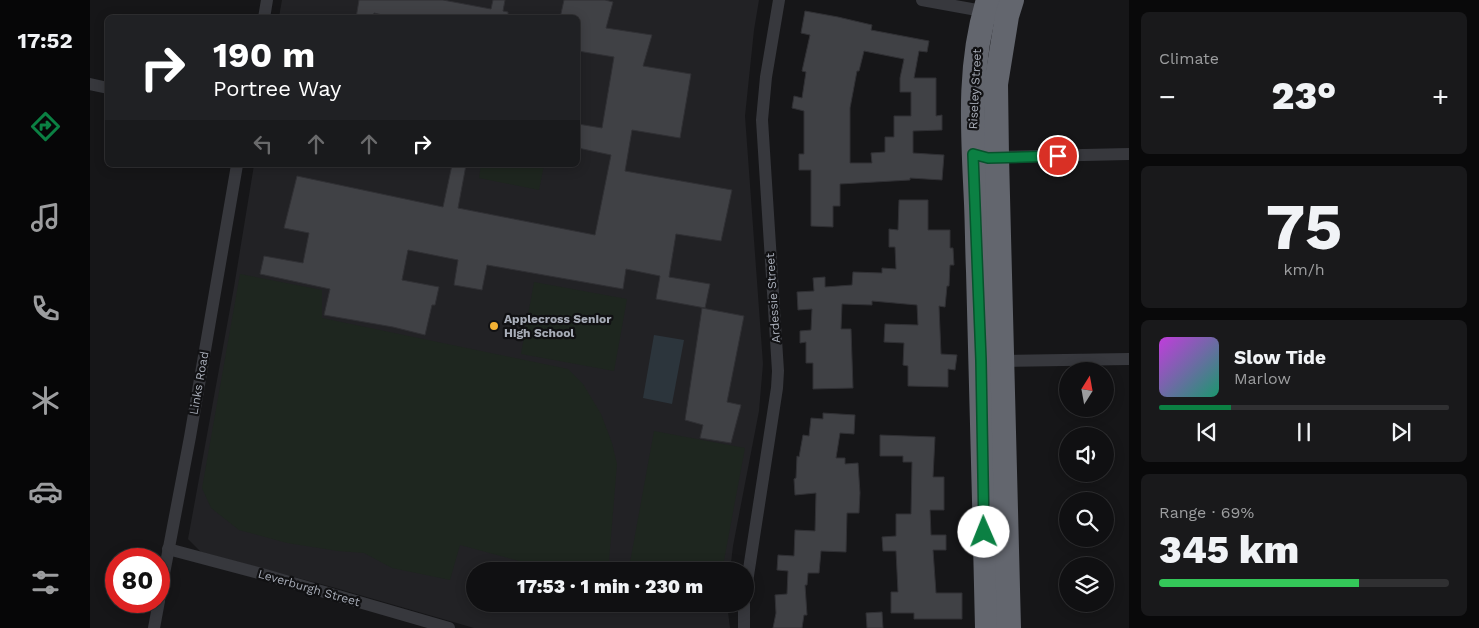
<!DOCTYPE html>
<meta charset="utf-8">
<style>
:root{--surface:#101012;--page:#19191b;--text:#f1f3f6;--muted:#9c9d9f;--line:#303032;--accent:#0b8043}
body{margin:0;font-family:"Work Sans",sans-serif;background:var(--page);color:var(--text);height:100vh;display:flex;flex-direction:column;font-size:19px;white-space:nowrap}
*{box-sizing:border-box;margin:0}
p{font-size:16px;color:var(--muted)}
.icon{flex:none;width:28px;height:28px;fill:none;stroke:currentColor;stroke-width:2;stroke-linecap:round;stroke-linejoin:round}
.map{position:relative;flex:1;overflow:hidden}
.details{display:flex;flex-direction:column;gap:12px;padding:12px;background:#09090a;width:350px}
.details>*{flex:none}
.guide{position:absolute;left:15px;top:15px;width:475px;height:152px;border-radius:8px;box-shadow:0 2px 12px #0003,0 0 0 1px var(--line);background:#202124;color:#fff;overflow:hidden}
.needle{width:32px;rotate:11deg}
.fabs{position:absolute;left:969px;top:362px;display:grid;gap:10px}
.fabs a{display:grid;place-items:center;width:55px;height:55px;border-radius:50%;background:var(--surface);box-shadow:0 2px 12px #0003,0 0 0 1px var(--line);font-size:25px}
.speed{position:absolute;left:15px;top:548px;display:flex;gap:10px;font-size:25px;font-weight:700;text-align:center}
.speed>*{display:grid;place-content:center;width:65px;height:65px;border-radius:50%;background:var(--surface);box-shadow:0 2px 12px #0003,0 0 0 1px var(--line);line-height:1}
.speed .limit{border:8px solid #d22;background:#fff;color:#111}
.pin{position:absolute;display:grid;place-items:center;width:42px;height:42px;color:#fff;margin:-21px;border:2px solid #fff;border-radius:50%;box-shadow:0 1px 5px #0007}
.me{position:absolute;width:55px;margin:-28px;rotate:359deg;stroke-linejoin:round;filter:drop-shadow(0 0 4px #0008)}
.turn{display:flex;align-items:center;gap:18px;height:105px;padding:0 25px;font-size:22px}
.turn .icon{width:65px;height:65px;stroke-width:2.5}
.turn b{display:block;font-size:35px;line-height:42px}
.lanes{display:flex;align-items:center;height:48px;padding:0 25px;background:#0003;justify-content:center;gap:25px;direction:ltr}
.lanes .off{opacity:.35}
.big{font-size:38px;font-weight:800;line-height:1.1}
.details .card{flex:1;display:flex;flex-direction:column;justify-content:center;gap:8px;min-width:0;padding:0 18px;border-radius:8px;background:var(--page)}
.details .dial{align-items:center;gap:0}
.dial b{font-size:65px;line-height:1}
.song{display:flex;align-items:center;gap:15px}
.cover{width:60px;height:60px;border-radius:8px;background:linear-gradient(135deg,hsl(290 70% 55%),hsl(160 70% 35%))}
.played{height:5px;border-radius:2px;background:linear-gradient(90deg,var(--accent) 25%,var(--line) 25%)}
.keys{display:flex;justify-content:space-around;direction:ltr}
.heat{display:flex;justify-content:space-between;align-items:center;font-size:28px;direction:ltr}
.charge{height:8px;border-radius:4px;background:linear-gradient(90deg,#34c759 69%,var(--line) 0)}
.trip{position:absolute;left:376px;top:562px;width:288px;height:50px;border-radius:25px;background:var(--surface);box-shadow:0 2px 12px #0003,0 0 0 1px var(--line);font-weight:800;line-height:50px;text-align:center}
main{display:flex;flex:1;min-height:0}
.dock{display:flex;flex-direction:column;width:90px;justify-content:space-around;align-items:center;background:#060607;color:var(--muted)}
.dock .icon{width:35px;height:35px}
.dock .on{color:var(--accent)}
.dock b{font-size:22px;color:var(--text)}
.map>svg:first-child{display:block}
.built{fill:#222225}
.green{fill:#1e261f}
.water{fill:#2c353c}
.building{fill:#404145;stroke:#303034;fill-rule:evenodd}
.lines{fill:none;stroke-linecap:round;stroke-linejoin:round}
.street{stroke:#37383d;stroke-width:12}
.highway{stroke:#63666e;stroke-width:24}
.route-casing{stroke:#07532c;stroke-width:12}
.route{stroke:#0b8043;stroke-width:9}
.poi-dot{fill:#f2b134;stroke:#111113;stroke-width:2}
.labels{text-anchor:middle;stroke-width:4.5;stroke-linejoin:round;paint-order:stroke}
.street-label{font-size:12px;fill:#a8adb8;stroke:#111113}
.poi-label{font-size:12px;font-weight:bold;fill:#a8adb8;stroke:#111113;text-anchor:start}
</style>
<main>
<nav class="dock">
<b>17:52</b>
<svg class="icon on" aria-label="directions" viewBox="0 0 24 24"><path d="M12 3l9 9-9 9-9-9zM9 14v-3h6M13 9l2 2-2 2"/></svg>
<svg class="icon" aria-label="music" viewBox="0 0 24 24"><path d="M9 18V5l10-2v13"/><circle cx="6" cy="18" r="3"/><circle cx="16" cy="16" r="3"/></svg>
<svg class="icon" aria-label="phone" viewBox="0 0 24 24"><path d="M5 4h4l2 5-3 2q2 4 5 5l2-3 5 2v4C11 20 4 13 5 4z"/></svg>
<svg class="icon" aria-label="climate" viewBox="0 0 24 24"><path d="M12 3v18M4 7l16 10M4 17L20 7"/></svg>
<svg class="icon" aria-label="car" viewBox="0 0 24 24"><path d="M5 17H2v-5l4-1 3-4h7l3 4 3 1v5h-3M9 17h6M6 11h13"/><circle cx="7" cy="17" r="2"/><circle cx="17" cy="17" r="2"/></svg>
<svg class="icon" aria-label="filters" viewBox="0 0 24 24"><path d="M4 7h16M4 17h16"/><circle cx="9" cy="7" r="2"/><circle cx="15" cy="17" r="2"/></svg>
</nav>
<div class="map">
<svg width="1039" height="628" viewBox="0 0 1039 628">
<rect width="100%" height="100%" fill="#161618"/>
<path class="built" d="M192 0H669L664 30 655 116 673 364 669 411 643 546 640 571H385V604H637L640 628H384L242 587 111 552 98 539 144 287 164 165H488V18L189 17Z"/>
<g class="green">
<path d="M391 165H454L449 190 389 178Z"/>
<path d="M150 274 232 290V318L478 369 493 384 511 414 522 443 527 464 519 561 513 567 511 571H466L370 545 360 580 302 568 274 553 248 551 197 543 149 530 121 508 112 488Z"/>
<path d="M444 282 537 299 524 371 431 354Z"/>
<path d="M564 431 655 448 632 571H556L539 568Z"/>
</g>
<path class="water" d="M564 335 594 340 582 404 553 398Z"/>
<g class="building">
<path d="M269 0H353L401 9 403 0H415L413 11 418 12V18H305L284 13 283 18H266Z"/>
<path d="M474 0H515L523 2 516 28 562 35 553 66 601 74 590 138 542 130 535 171 642 190 631 241 586 234 579 277 620 284 615 308 566 299 570 276 536 269 533 289 397 265 392 290 364 285 368 260 318 250 312 280 349 287 345 305H342L335 335 303 327 234 315 240 289 170 274 174 256 213 263 219 233 194 228 207 176 353 207 362 165H376L368 208 505 235 521 155 488 148V124L512 128 524 57 488 51V18H470Z"/>
<path d="M715 11 748 17 782 25 781 30 839 41 837 52 829 51 824 78H846V116L852 115V130L823 131V153L854 155 852 180 820 178V180L750 184V206H743V227L721 226V170H709V154H714V111L702 108 704 96 712 98 716 72 712 71 720 35 711 33ZM774 51 814 59 810 78V92H821V116H804V137H795V152L781 153 782 163H760V108L767 71H769Z"/>
<path d="M809 200H838V230H860V248H863L864 265H860L859 286H857L855 307 849 306 851 354 867 355 865 370 858 369V387L818 386V366L813 365 814 343 794 342 795 324 828 325 827 305 782 301V305L752 304 751 329H761L763 388 723 389V363H716V342L710 343V331L721 330 722 309 708 310 707 292 724 291 723 278 735 277V287L762 285 763 272 792 273V268L806 269 805 247H799V229L808 230Z"/>
<path d="M612 308 654 316 637 402 651 405 641 443 610 438 613 425 595 420Z"/>
<path d="M733 413 765 415 764 434 750 433 746 458H755V464L768 463 770 493 769 513H757L756 552 731 551 729 573H718L717 585H715L717 615H714L712 628H683L686 613 685 595 697 594 698 571 687 570 688 555 704 556 705 530 725 531 726 493 705 495 704 479 706 478 707 456 709 457 713 435 719 436 721 418 733 419Z"/>
<path d="M790 435 845 437 843 477H854V510H840L841 535H856V550H843L846 593H872V619H824V613H801V592H808L806 551H793L792 537 806 536V514H821L822 462H813V456H790Z"/>
<path d="M792 612 793 628H777L776 613Z"/>
</g>
<g class="lines">
<g class="street">
<path d="M832 0 898 12"/>
<path d="M174 18 177 0"/>
<path d="M0 84 18 88"/>
<path d="M902 157 1039 154"/>
<path d="M909 361 1039 359"/>
<path d="M78 549 172 574 359 628"/>
<path d="M655 595 687 388 688 371 672 120 676 77 689 0"/>
<path d="M69 600 100 437 147 165"/>
<path d="M64 628 69 601"/>
<path d="M654 628V604"/>
</g>
<g class="highway">
<path d="M897 628C894 509 892 390 888 271 887 249 887 226 886 203 883 135 877 67 898 0"/>
<path d="M919 628 907 157 906 84 917 16 922 0"/>
</g>
</g>
<g class="lines">
<defs>
<path id="route" d="M894 532 891 360 883 154 898 158 968 156"/>
</defs>
<use href="#route" class="route-casing"/>
<use href="#route" class="route"/>
</g>
<circle class="poi-dot" cx="404" cy="326" r="5"/>
<g class="labels">
<g class="street-label">
<text transform="translate(885 89) rotate(-87)" y="4">Riseley Street</text>
<text transform="translate(683 298) rotate(-94)" y="4">Ardessie Street</text>
<text transform="translate(109 383) rotate(-80)" y="4">Links Road</text>
<text transform="translate(219 588) rotate(16)" y="4">Leverburgh Street</text>
</g>
<g class="poi-label">
<text x="414" y="323">Applecross Senior<tspan x="414" dy="14">High School</tspan></text>
</g>
</g>
</svg>
<div class="fabs">
<a><svg class="needle" viewBox="-14 -14 28 28"><path d="M0-13l5 13h-10z" fill="#e53935"/><path d="M0 13l5-13h-10z" fill="#9c9d9f"/></svg></a>
<a><svg class="icon" aria-label="sound" viewBox="0 0 24 24"><path d="M4 9h4l5-4v14l-5-4H4zM17 9q2 3 0 6"/></svg></a>
<a><svg class="icon" aria-label="search" viewBox="0 0 24 24"><circle cx="10" cy="10" r="6"/><path d="M15 15l6 6"/></svg></a>
<a><svg class="icon" aria-label="layers" viewBox="0 0 24 24"><path d="M12 4l9 5-9 5-9-5zM3 14l9 5 9-5"/></svg></a>
</div>
<div class="speed"><div class="limit">80</div></div>
<div class="pin" style="left:968px;top:156px;background:#d93025"><svg class="icon" aria-label="arrive" viewBox="0 0 24 24"><path d="M6 21V4h12l-3 4 3 4H6"/></svg></div>
<svg class="me" style="left:894px;top:532px" viewBox="-20 -20 40 40"><circle r="19" fill="#fff"/><path d="M0-13L10 11 0 6-10 11z" fill="#0b8043"/></svg>
<div class="trip">17:53 · 1 min · 230 m</div>
<div class="guide">
<div class="turn"><svg class="icon" aria-label="right" viewBox="0 0 24 24"><path d="M7 20v-9h11M14 6l5 5-5 5"/></svg><div><b>190 m</b>Portree Way</div></div>
<div class="lanes"><svg class="icon off" aria-label="left" viewBox="0 0 24 24"><path d="M17 20v-9H6M10 6l-5 5 5 5"/></svg><svg class="icon off" aria-label="ahead" viewBox="0 0 24 24"><path d="M12 20V5M6 11l6-6 6 6"/></svg><svg class="icon off" aria-label="ahead" viewBox="0 0 24 24"><path d="M12 20V5M6 11l6-6 6 6"/></svg><svg class="icon" aria-label="right" viewBox="0 0 24 24"><path d="M7 20v-9h11M14 6l5 5-5 5"/></svg></div>
</div>
</div>
<section class="details">
<div class="card"><p>Climate</p>
<div class="heat"><a>−</a><b class="big">23°</b><a>+</a></div>
</div>
<div class="card dial"><b>75</b><p>km/h</p></div>
<div class="card">
<div class="song"><i class="cover"></i><div><b>Slow Tide</b><p>Marlow</p></div></div>
<div class="played"></div>
<div class="keys"><svg class="icon" aria-label="previous" viewBox="0 0 24 24"><path d="M18 5L8 12l10 7zM5 5v14"/></svg><svg class="icon" aria-label="pause" viewBox="0 0 24 24"><path d="M8 5v14M16 5v14"/></svg><svg class="icon" aria-label="next" viewBox="0 0 24 24"><path d="M6 5l10 7-10 7zM19 5v14"/></svg></div>
</div>
<div class="card"><p>Range · 69%</p><b class="big">345 km</b><div class="charge"></div></div>
</section>
</main>
